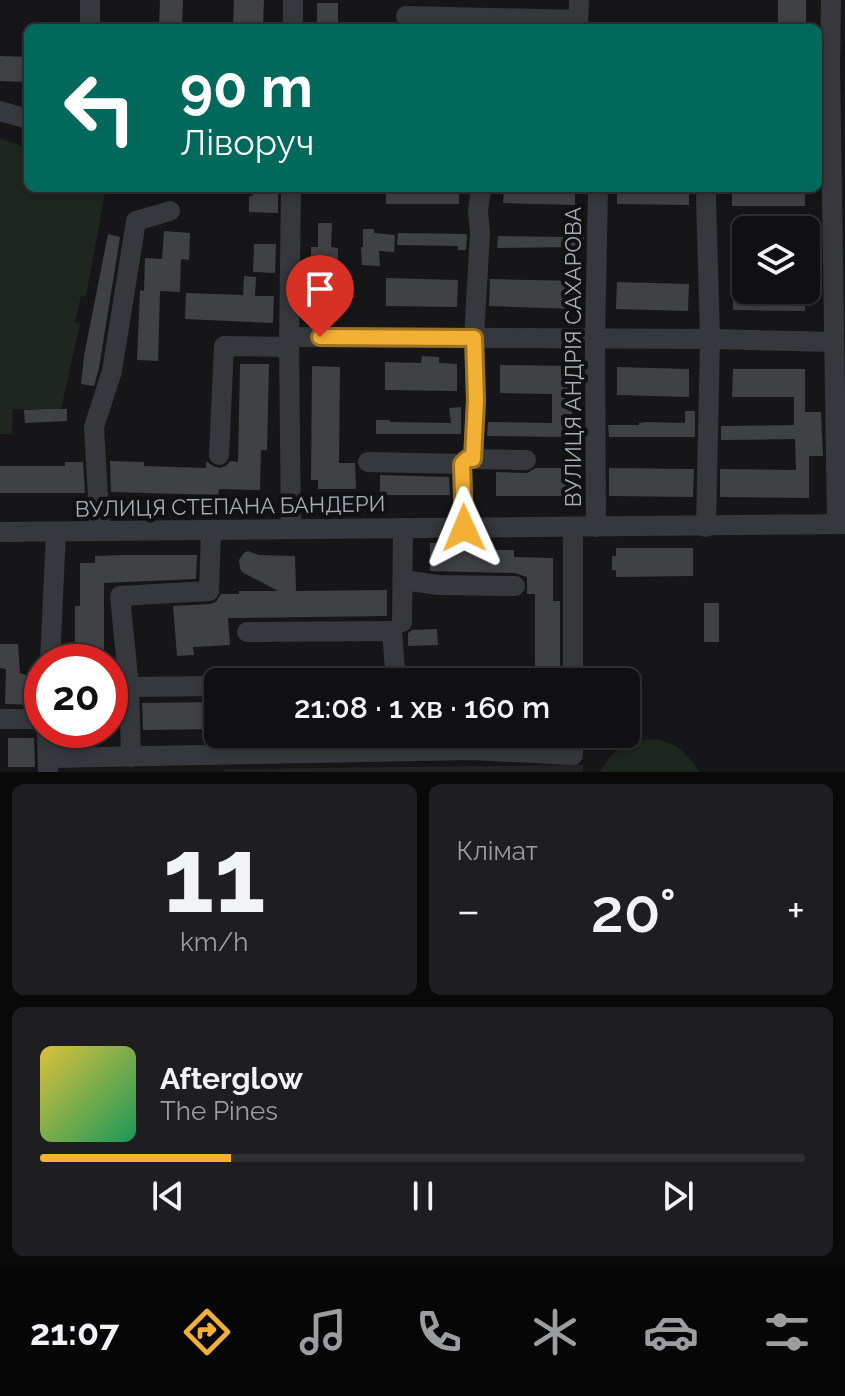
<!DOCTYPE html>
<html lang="uk">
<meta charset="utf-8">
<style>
:root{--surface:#101012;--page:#1e1e20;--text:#f1f3f6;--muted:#9c9d9f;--line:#303032;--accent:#f2b134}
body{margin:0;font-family:Raleway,sans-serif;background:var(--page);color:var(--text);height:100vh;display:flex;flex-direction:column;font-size:30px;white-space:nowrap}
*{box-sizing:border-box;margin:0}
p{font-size:26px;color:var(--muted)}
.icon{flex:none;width:44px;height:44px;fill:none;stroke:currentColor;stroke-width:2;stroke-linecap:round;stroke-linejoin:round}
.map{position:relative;height:772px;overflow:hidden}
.drawer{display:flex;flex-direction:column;gap:12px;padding:12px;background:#09090a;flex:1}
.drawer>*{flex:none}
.banner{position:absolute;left:24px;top:24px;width:798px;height:168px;border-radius:12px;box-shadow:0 4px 12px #0003,0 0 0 2px var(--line);background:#00695c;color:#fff;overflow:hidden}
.controls{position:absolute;left:732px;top:216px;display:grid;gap:16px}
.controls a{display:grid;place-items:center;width:88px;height:88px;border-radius:12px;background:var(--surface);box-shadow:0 4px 12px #0003,0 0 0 2px var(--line);font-size:40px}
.speed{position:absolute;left:24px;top:644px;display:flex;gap:16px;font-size:40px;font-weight:700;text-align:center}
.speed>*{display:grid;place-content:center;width:104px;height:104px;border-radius:50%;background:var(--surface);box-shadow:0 4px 12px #0003,0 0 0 2px var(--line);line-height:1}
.speed .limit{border:12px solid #d22;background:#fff;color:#111}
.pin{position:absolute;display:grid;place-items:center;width:68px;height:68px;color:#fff;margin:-82px -34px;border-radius:50% 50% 50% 0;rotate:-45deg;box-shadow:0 0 8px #0007}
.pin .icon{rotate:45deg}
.me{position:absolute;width:88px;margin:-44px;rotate:359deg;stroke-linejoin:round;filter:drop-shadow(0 0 6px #0008)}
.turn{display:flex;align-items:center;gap:28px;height:168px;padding:0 24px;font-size:36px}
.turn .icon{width:104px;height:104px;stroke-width:2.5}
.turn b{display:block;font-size:56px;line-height:68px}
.big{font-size:60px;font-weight:600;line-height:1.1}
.drawer .card{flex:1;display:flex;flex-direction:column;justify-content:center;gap:12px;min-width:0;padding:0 28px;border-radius:12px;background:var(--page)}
.drawer .dial{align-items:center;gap:0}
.dial b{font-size:104px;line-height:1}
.song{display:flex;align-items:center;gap:24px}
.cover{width:96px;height:96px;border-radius:12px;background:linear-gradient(135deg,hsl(50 70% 55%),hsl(150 70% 35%))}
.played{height:8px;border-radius:4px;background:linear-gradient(90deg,var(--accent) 25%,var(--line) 25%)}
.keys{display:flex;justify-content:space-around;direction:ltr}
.heat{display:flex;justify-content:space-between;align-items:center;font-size:44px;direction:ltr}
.drawer .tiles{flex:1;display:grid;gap:12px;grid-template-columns:1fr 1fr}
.card:last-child{grid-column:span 2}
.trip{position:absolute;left:204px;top:668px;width:436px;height:80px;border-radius:12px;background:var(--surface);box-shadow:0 4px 12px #0003,0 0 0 2px var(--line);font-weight:600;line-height:80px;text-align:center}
.dock{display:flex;height:128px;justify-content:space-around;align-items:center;background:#060607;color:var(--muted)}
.dock .icon{width:56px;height:56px}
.dock .selected{color:var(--accent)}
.dock b{font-size:36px;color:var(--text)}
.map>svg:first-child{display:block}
.built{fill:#222225}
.green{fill:#1e261f}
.building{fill:#404145}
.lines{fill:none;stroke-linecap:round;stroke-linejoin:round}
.minor{stroke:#37383d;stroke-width:20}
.route-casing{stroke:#9d7322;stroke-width:20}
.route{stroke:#f2b134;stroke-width:14}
.labels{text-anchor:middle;stroke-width:8;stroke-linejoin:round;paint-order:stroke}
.street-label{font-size:22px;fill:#a8adb8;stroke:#111113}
</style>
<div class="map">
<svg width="845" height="772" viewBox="0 0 845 772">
<rect width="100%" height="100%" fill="#161618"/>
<path class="built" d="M583 765V772H224V769Z"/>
<g class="green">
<path d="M0 138 28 148V188H106L86 296H81L75 322 80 324 61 409H13L12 434H0Z"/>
<path d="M639 740C645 740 653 739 659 740 677 743 691 757 699 772H600C612 753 617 746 639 740Z"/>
</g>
<g class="building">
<path d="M160 0H183L182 28H159Z"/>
<path d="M234 0H264L263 28H233Z"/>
<rect x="778" y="0" width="28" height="28"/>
<rect x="317" y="3" width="21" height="23"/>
<path d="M0 56 28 57V70H26L25 82 0 81Z"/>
<path d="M253 188H278V213L249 212V196H253Z"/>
<rect x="386" y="188" width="73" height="16"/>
<path d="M504 188H575V205L503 203Z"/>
<path d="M617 188H689V205L617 204Z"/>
<rect x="732" y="188" width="73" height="18"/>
<path d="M318 223H332L331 247 338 248V321H310L311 247H318Z"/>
<path d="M566 228H579V237H584V247L497 248 498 236 566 237Z"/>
<path d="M363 229H374V233L395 235 394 252 379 251 380 266 362 265 361 247H363Z"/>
<path d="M164 231 190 233 189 260 181 259 180 292 160 291 158 361 137 360 140 290 144 291 145 258 162 259Z"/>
<path d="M398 233 467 234 466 250H458V246L397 245Z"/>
<path d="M108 234 120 237 99 368 94 386 81 384 84 356Z"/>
<path d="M254 244H276L275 273 253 272Z"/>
<path d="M244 276 256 277 255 296H274L273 323 185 319 186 293 243 295Z"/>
<path d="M386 278 458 280 457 307 386 306Z"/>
<path d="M490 279 575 281V309L489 306Z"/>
<path d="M617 282 689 284 688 311 616 309Z"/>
<path d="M733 283H746V290H805V311L733 310Z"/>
<path d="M422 356 439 357V363L457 364V391L385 390V362L421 363Z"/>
<path d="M240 364H269L267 450H261L260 490 219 489 218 495 111 492 110 461 144 462V466L206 468V461L213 466 219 468 226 466 230 461 238 462Z"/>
<path d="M500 365 572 366V437L487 436 488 422 552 423V394L500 393Z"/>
<path d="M312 366 340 367 339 463H355L356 489H318V480H311Z"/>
<path d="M617 367 689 369V397L617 395Z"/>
<path d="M733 369H805V412H821L823 456H809V498L720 497V469L796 470 795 439 721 440V426L794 425V397H732Z"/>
<path d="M461 407V434H376V420H390V422L451 423 449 408Z"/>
<path d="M47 409H67V421L25 423 24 410Z"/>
<path d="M685 411H695V437H609L608 425H639V423L646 422 685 423Z"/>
<path d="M65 462H83L85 493H0V466H65Z"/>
<path d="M536 468H577V496H496V472L527 473Z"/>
<path d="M609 468 694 469 693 497 609 496Z"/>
<path d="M380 475 449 477 450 495H380Z"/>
<path d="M430 543H467V550H514V557L553 558V601H560V682H535V594H527V577L515 573 430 571Z"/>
<path d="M616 548H693V576L616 577V570H612V556H616Z"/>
<path d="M248 551 259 555 295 556 296 591 387 590V616L228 618 230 645 193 647 194 655 177 656 173 606 210 604 216 602 221 594H239V591H278L242 572 240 568 239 560 244 553Z"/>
<path d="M120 555H197L196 579 104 583V662H75V606H80V563H95V556Z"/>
<rect x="704" y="603" width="15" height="39"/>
<path d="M437 629 438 645 408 646V633L412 630Z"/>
<path d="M0 644H18L20 673 26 675V684H40V705L5 704 6 669 0 668Z"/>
<path d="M218 702V729L143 730 142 703Z"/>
<path d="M8 738H34L35 767H8Z"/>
</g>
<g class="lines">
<g class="minor">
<path d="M831 0 830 65 837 524"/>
<path d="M406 16 578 20"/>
<path d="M90 28V0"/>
<path d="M293 28V0"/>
<path d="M578 28 579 0"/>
<path d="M0 111 28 119"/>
<path d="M706 197 710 339 706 527"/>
<path d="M289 337 710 339 834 342"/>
<path d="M219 455 224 346 289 347"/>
<path d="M473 459 476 400 474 338 480 233 478 211 481 188"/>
<path d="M368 462 462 464 467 459H473L526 460"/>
<path d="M462 464 464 528"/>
<path d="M596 527 595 340 598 188"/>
<path d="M291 529 289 344 291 188"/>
<path d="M100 531 94 427 112 371 136 221 170 211"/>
<path d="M0 532 845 524"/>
<path d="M403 580 438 585 515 586"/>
<path d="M402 622 403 528"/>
<path d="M247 632 392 631 396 682"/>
<path d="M50 662 56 532"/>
<path d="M573 682V527"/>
<path d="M129 687 120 596 209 591 211 530"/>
<path d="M0 719H42"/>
<path d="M47 730 48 772"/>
<path d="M131 757 129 687 218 686"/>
<path d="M48 758 472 750 573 755V734"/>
</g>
</g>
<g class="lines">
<defs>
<path id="route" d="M320 337 474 338 476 400 473 459H467L462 464 464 528"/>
</defs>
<use href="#route" class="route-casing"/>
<use href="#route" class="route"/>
</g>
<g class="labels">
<g class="street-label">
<text transform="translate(573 357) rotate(-90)" y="8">ВУЛИЦЯ АНДРІЯ САХАРОВА</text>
<text transform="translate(230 506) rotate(-1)" y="8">ВУЛИЦЯ СТЕПАНА БАНДЕРИ</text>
</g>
</g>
</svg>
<div class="controls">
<a><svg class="icon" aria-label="layers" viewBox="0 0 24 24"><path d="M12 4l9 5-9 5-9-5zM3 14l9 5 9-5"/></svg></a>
</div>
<div class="speed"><div class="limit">20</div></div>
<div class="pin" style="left:320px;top:337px;background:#d93025"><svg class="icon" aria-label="arrive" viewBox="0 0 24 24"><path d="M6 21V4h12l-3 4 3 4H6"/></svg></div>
<svg class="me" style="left:464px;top:528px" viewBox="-20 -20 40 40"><path d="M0-17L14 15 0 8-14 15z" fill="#f2b134" stroke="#fff" stroke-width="4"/></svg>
<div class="trip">21:08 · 1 хв · 160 m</div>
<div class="banner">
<div class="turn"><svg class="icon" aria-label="left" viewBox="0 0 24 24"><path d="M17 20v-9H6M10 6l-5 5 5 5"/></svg><div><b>90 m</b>Ліворуч</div></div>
</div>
</div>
<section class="drawer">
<div class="tiles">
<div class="card dial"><b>11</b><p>km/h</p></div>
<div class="card"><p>Клімат</p>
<div class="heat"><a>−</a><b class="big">20°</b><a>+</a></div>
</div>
<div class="card">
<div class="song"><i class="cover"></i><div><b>Afterglow</b><p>The Pines</p></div></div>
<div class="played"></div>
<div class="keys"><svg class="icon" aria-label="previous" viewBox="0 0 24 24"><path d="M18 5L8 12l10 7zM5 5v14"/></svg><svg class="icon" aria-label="pause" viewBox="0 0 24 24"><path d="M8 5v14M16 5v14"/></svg><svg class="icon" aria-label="next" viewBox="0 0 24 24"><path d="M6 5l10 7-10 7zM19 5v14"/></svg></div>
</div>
</div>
</section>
<nav class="dock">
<b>21:07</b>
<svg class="icon selected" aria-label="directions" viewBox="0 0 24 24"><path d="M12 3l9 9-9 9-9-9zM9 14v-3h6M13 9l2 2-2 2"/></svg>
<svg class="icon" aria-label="music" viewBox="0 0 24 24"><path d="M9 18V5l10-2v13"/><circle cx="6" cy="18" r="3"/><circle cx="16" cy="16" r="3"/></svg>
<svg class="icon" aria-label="phone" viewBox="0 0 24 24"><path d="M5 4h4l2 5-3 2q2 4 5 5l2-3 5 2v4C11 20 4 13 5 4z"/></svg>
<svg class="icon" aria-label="climate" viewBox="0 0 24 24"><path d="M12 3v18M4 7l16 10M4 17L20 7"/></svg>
<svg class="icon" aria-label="car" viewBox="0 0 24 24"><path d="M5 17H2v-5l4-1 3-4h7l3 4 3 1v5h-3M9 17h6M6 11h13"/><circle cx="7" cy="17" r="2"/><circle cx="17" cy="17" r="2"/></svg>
<svg class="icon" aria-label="filters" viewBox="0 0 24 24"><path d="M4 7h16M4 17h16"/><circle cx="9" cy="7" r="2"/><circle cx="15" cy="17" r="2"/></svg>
</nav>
